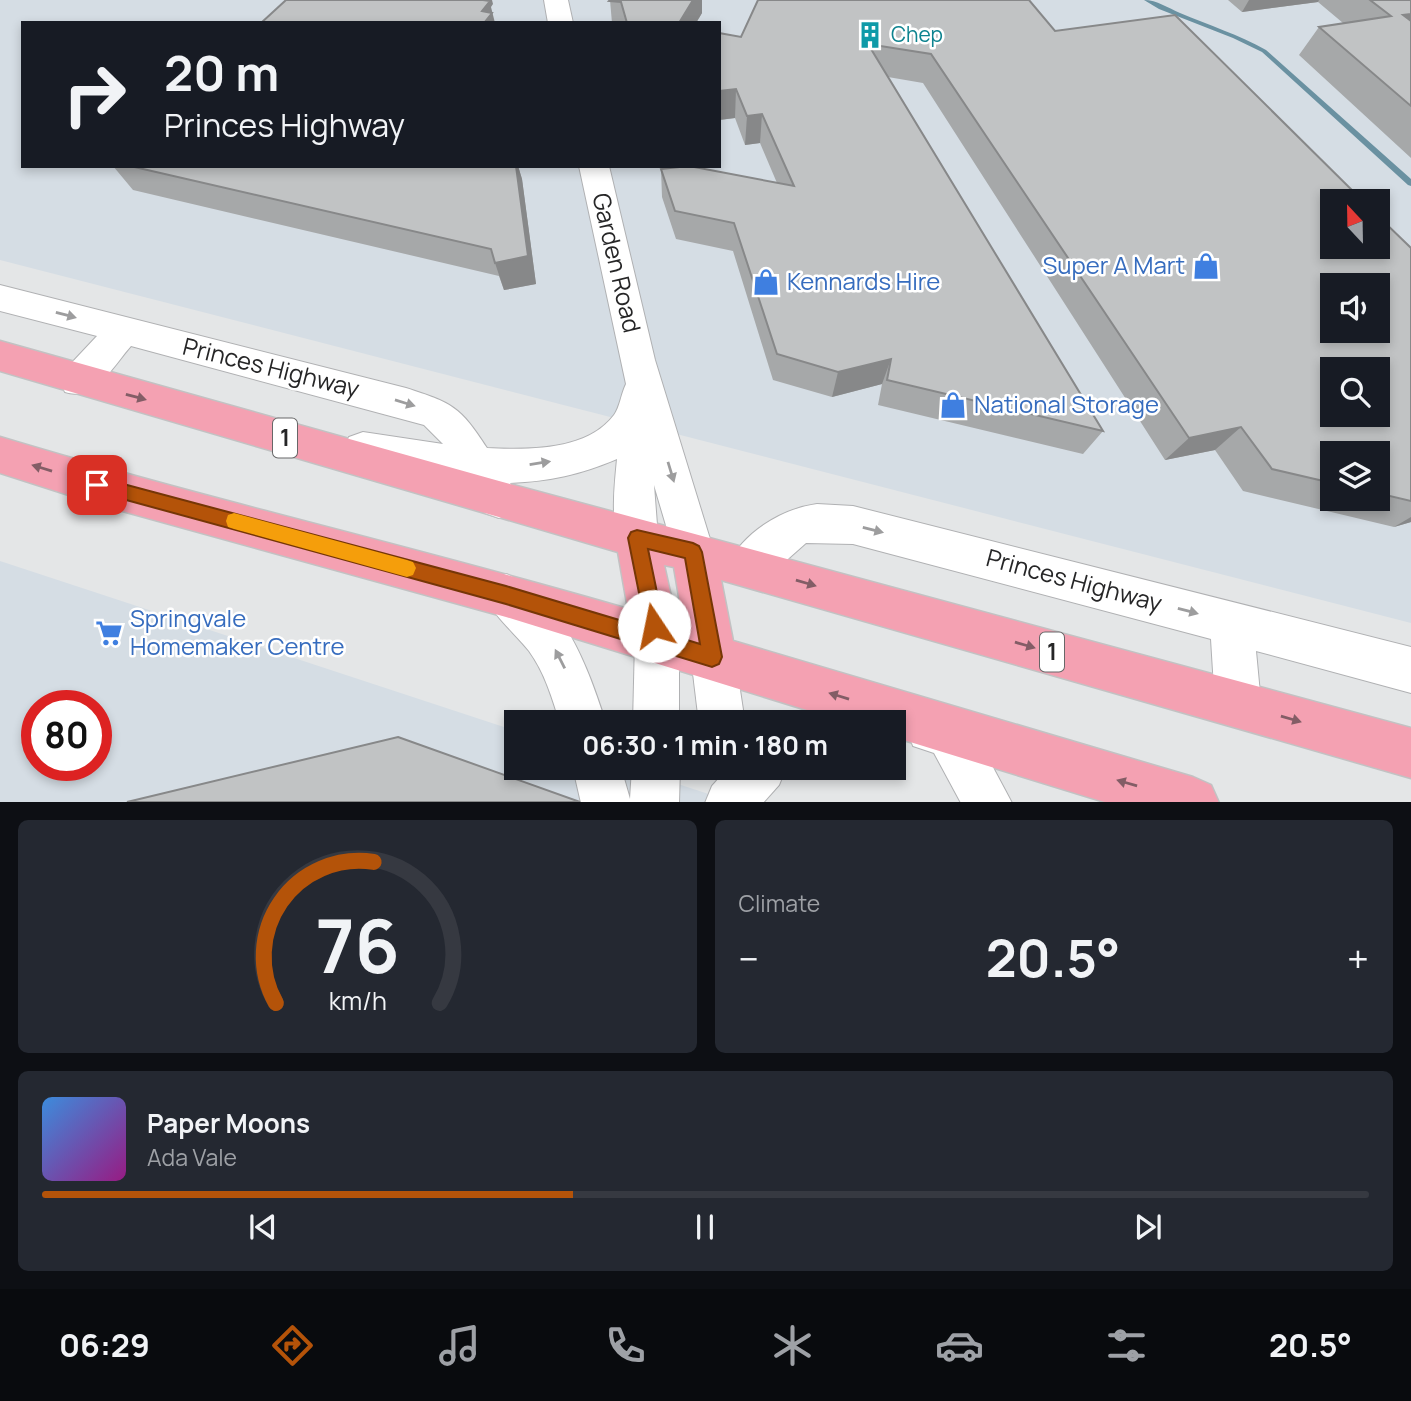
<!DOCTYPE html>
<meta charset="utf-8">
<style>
:root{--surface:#171b24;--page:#242831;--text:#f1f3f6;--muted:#9ea1a6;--line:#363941;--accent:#b45309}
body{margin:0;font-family:Manrope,sans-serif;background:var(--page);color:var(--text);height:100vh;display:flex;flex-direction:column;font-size:26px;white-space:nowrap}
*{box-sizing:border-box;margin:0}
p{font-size:23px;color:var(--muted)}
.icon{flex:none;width:38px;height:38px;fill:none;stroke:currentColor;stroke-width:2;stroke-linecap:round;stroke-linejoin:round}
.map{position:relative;height:802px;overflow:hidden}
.details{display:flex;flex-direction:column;gap:18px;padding:18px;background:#0d0f14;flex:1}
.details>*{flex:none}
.top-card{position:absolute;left:21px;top:21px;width:700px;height:147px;border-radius:0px;box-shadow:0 4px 10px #0003;background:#171b24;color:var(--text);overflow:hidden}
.needle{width:46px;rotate:338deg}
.fabs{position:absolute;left:1320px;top:189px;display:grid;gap:14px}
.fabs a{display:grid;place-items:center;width:70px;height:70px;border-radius:0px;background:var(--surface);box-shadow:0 4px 10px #0003;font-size:35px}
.speed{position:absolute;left:21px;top:690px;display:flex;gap:14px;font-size:35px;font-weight:700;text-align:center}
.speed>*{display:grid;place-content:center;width:91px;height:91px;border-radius:50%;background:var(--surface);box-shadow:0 4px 10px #0003;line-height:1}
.speed .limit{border:10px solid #d22;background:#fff;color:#111}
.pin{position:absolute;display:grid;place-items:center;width:60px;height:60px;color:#fff;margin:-30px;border-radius:14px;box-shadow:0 4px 10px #0006}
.me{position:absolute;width:77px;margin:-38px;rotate:349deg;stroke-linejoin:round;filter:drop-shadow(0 0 5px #0008)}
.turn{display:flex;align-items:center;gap:24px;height:147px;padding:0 28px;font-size:32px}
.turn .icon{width:91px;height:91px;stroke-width:2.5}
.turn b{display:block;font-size:49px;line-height:60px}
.big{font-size:52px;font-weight:700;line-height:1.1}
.details .tile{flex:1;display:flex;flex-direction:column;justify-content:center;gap:10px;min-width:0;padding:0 24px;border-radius:10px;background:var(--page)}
.details .dial{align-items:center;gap:0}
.dial svg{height:182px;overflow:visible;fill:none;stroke:var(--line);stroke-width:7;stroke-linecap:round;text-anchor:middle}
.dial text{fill:var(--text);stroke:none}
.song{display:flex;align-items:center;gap:21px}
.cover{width:84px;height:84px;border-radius:10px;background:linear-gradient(135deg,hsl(210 70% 55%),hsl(310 70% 35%))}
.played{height:7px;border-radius:4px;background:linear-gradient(90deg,var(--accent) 40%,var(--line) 40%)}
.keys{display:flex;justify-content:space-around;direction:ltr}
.heat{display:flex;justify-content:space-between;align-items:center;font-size:38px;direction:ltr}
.details .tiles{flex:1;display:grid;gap:18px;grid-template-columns:1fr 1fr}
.tile:last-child{grid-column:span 2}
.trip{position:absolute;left:504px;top:710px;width:402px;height:70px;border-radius:0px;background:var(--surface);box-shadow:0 4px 10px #0003;font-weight:700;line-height:70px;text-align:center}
.menu{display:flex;height:112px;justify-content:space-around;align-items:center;background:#090b0e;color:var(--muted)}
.menu .icon{width:49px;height:49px}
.menu .active{color:var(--accent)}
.menu b{font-size:32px;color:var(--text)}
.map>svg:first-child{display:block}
.built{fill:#d5dde4;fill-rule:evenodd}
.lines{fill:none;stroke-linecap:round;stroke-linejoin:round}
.stream{fill:#6a91a1;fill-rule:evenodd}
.minor-casing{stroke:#b0b1b3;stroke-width:2}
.highway-casing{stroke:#c2c2c3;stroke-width:3}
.minor{fill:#fff;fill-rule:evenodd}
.highway{fill:#f4a1b2;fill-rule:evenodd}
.wall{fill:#a6a8a9;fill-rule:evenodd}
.shaded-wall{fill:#878889}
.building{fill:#c1c3c4;stroke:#878889;stroke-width:2;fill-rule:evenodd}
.oneway{fill:#9d9d9e}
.oneway2{fill:#835d66}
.route{fill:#b45309;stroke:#753606;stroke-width:2;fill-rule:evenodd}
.slow{fill:#f59e0b}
.labels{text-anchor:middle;stroke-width:5;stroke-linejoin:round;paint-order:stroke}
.far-culture-label{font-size:21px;fill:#0d838f;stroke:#fff;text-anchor:start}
.shield{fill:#fff;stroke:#676768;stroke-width:2}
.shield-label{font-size:23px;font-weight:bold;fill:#262627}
.street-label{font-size:24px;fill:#262627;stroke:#fff}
.shop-label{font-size:24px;fill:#366cbe;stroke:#fff;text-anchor:start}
</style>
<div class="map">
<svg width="1411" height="803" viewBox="0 0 1411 803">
<rect width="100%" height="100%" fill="#e4e6e7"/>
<g class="built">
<path d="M0 0H1411V623L0 260ZM23 23H719V166H23ZM1332 201H1377V247H1332ZM1332 285H1377V331H1332ZM1332 369H1377V415H1332ZM1332 453H1377V499H1332Z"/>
<path d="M0 561 516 731V768H629L733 802 0 803ZM37 705H96V765H37Z"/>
</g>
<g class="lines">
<path class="stream" d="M1144 0C1157 0 1168 8 1180 13 1209 25 1239 35 1266 50L1411 179V186L1408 185 1262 52 1233 38 1159 9Z"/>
<defs>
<g id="minor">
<path d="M544 0H568L573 23H548Z"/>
<path d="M579 166H609L655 360 714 552 708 566 693 572 678 566 654 485 658 538 652 552 637 557 622 552C610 522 614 490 617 459 579 475 551 481 510 483L519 500 513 513 499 518 485 513 465 480 363 466 349 461 344 449 349 437 363 432 443 444 424 425 131 346C113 366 95 402 65 392L60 381 65 370 97 336 0 311V285L406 388C452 403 460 406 487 448 528 450 587 451 614 415 620 407 621 394 626 384Z"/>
<path d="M817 504 853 506 1411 647V693L1256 651 1261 704 1254 720 1238 727 1222 720 1215 704 1211 639 853 544 806 543 763 581 748 587 733 581 727 567C742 533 781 509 817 504Z"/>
<path d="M506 574C564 598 588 668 606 723H560C552 698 545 673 529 651 514 632 494 617 485 595L491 580Z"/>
<path d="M657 619 673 625 679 641V723H633L635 641 641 625Z"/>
<path d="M713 635 729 641 735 657 745 723H699L691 657 697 641Z"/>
<path d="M930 706H947L964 713 1012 803H961L934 753 913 746 907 729 913 712Z"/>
<path d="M573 768H621L630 799 632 768H680L679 803H581Z"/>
<path d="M728 768H786L779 785 763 803H705L712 786Z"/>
</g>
<path id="highway" d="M0 341 499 481 1411 728V778L721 580 733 641 1193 777 1211 785 1219 803H1108L894 737V723H849L506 617 97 504 0 473V437C208 500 420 548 628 609L618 552 0 371ZM664 565 674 567 684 626 677 624Z"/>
</defs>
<use href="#minor" class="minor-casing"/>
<use href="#highway" class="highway-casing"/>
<use href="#minor" class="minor"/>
<use href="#highway" class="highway"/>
</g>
<g class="wall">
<path d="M610 0H702V13L696 23H612Z"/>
<path d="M1228 0H1411V158L1299 55 1319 27 1343 23 1318 2 1242 12Z"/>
<path d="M1055 31 1411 248V522L1394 527 1243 491 1215 450 1165 460 923 83 888 77 1103 431 1083 454 878 405 882 384 832 397 773 380 733 251 676 239 662 197 661 169 777 183 760 143 745 145 735 118 719 120 741 37ZM1332 453H1377V499H1332Z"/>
<path d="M113 166H518L522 179 536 284 504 290 499 276 133 190Z"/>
</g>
<g class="shaded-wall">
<path d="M474 0H492L493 4 491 7 495 23H484Z"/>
<path d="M693 0H702V13L696 23H679Z"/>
<path d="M1249 0H1319L1318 2 1242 12Z"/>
<path d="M1411 14V38L1403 15Z"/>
<path d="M736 89 735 118 719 120V91Z"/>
<path d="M762 114 760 143 745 145 747 116Z"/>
<path d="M516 166H518L522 179 536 284 504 290 495 263Z"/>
<path d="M891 359 882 384 832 397 838 372Z"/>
<path d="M1241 427 1215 450 1165 460 1189 438Z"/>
<path d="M1411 517V522L1394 527Z"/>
</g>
<g class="building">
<path d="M286 0H483L490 1 482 11 492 13 484 23H261Z"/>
<path d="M610 0H693L679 23H627L621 2 609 1Z"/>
<path d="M758 0H1029L1055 31 1175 15 1363 201H1332V247H1377V215L1411 248V501L1377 493V453H1332V483L1272 469 1241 427 1189 438 931 54 868 44 1103 431 887 380 891 359 838 372 777 354 734 223 675 211 661 169 689 166 794 186 762 114 747 116 736 89 719 91V33L741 37ZM1332 285H1377V331H1332ZM1332 369H1377V415H1332Z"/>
<path d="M1370 0H1411V14L1403 15 1411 21V106L1319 27 1391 16Z"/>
<path d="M130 166H516L528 256 495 263 491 249Z"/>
<path d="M398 737 580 802H127Z"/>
</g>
<defs><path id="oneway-solid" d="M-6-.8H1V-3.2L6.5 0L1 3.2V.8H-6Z" transform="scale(1.75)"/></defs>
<g class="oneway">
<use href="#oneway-solid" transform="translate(66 315) rotate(15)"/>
<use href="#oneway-solid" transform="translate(405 403) rotate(17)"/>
<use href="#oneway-solid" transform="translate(540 463) rotate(-9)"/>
<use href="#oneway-solid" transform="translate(671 472) rotate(73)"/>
<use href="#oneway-solid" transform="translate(873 530) rotate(14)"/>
<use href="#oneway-solid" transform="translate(1188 611) rotate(15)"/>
<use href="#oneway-solid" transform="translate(560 659) rotate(-117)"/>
</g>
<g class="oneway2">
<use href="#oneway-solid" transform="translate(136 397) rotate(15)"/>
<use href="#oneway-solid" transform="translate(42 468) rotate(-163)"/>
<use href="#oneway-solid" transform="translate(806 583) rotate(16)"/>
<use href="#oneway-solid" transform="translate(1025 645) rotate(16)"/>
<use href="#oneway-solid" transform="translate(839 696) rotate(-163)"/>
<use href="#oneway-solid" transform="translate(1291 719) rotate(16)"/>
<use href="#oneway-solid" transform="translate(1127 783) rotate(-164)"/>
</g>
<path class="route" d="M97 477 506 586 646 628 628 538 631 532 637 530 693 543 699 546 702 552 722 657 719 664 712 667 506 604 97 492 91 490 88 485 91 479ZM648 549 685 558 700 644 661 632 664 626Z"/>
<path class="slow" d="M234 513 407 560 413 562 416 568 413 575 407 577 234 529 228 527 226 521 228 515Z"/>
<defs>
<symbol id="building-bare" viewBox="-9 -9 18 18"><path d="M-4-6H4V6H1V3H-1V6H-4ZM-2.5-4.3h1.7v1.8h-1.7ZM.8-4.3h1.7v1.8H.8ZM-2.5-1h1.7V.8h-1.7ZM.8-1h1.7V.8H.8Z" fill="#0f9aa8" stroke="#fff" stroke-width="2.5" paint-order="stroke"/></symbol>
<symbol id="shop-bare" viewBox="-9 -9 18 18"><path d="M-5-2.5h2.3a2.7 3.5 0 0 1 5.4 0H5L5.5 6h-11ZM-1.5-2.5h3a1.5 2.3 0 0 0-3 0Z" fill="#3f7fe0" stroke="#fff" stroke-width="2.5" paint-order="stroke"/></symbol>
<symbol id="supermarket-bare" viewBox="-9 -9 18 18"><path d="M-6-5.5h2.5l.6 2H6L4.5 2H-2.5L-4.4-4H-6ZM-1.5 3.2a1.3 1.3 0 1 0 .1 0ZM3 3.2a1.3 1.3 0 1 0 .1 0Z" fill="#3f7fe0" stroke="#fff" stroke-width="2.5" paint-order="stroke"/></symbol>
</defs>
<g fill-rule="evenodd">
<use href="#building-bare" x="851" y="16" width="38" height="38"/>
<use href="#shop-bare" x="1187" y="247" width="38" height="38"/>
<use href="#shop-bare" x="747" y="263" width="38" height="38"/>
<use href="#shop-bare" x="934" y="386" width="38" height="38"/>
<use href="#supermarket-bare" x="90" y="614" width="38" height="38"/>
</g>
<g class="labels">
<g class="far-culture-label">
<text x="891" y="42">Chep</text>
</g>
<g class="shield">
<rect x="273" y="418.5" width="24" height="39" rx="5"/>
<rect x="1040" y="632.5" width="24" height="39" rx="5"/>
</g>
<g class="shield-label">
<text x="285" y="446">1</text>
<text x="1052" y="660">1</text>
</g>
<g class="street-label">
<text transform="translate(616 263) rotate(77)" y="8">Garden Road</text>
<text transform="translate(271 368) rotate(14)" y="8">Princes Highway</text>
<text transform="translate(1074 581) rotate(15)" y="8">Princes Highway</text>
</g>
<g class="shop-label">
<text x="1185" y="274" text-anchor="end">Super A Mart</text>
<text x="787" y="290">Kennards Hire</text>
<text x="974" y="413">National Storage</text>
<text x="130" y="627">Springvale<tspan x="130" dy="28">Homemaker Centre</tspan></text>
</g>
</g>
</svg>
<div class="fabs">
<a><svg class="needle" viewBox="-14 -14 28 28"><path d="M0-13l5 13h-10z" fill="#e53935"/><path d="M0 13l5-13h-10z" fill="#9ea1a6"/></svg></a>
<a><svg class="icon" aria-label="sound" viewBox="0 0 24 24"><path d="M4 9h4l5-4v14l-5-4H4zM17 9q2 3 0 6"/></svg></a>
<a><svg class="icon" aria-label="search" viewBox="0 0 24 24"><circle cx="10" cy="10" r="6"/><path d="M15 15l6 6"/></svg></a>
<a><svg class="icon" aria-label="layers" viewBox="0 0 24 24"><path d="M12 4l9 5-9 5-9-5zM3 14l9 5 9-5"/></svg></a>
</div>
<div class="speed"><div class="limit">80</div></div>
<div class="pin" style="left:97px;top:485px;background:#d93025"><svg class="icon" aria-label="arrive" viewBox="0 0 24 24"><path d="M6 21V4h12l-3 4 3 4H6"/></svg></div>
<svg class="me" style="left:654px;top:626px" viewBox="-20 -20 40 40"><circle r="19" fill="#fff"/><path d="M0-13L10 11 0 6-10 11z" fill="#b45309"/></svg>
<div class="trip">06:30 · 1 min · 180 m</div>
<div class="top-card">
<div class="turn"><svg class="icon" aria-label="right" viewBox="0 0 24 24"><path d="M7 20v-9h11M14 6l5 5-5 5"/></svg><div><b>20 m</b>Princes Highway</div></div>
</div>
</div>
<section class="details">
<div class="tiles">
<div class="tile dial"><svg viewBox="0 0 100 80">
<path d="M14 69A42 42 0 1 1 86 69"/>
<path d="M14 69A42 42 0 0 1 57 7" stroke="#b45309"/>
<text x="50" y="56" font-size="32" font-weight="700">76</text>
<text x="50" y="72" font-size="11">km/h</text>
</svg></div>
<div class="tile"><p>Climate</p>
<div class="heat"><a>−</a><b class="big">20.5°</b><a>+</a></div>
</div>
<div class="tile">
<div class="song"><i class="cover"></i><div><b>Paper Moons</b><p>Ada Vale</p></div></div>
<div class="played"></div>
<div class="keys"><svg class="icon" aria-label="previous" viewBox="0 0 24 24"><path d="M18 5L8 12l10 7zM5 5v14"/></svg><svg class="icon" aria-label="pause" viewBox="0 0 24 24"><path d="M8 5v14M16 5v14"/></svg><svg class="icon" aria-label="next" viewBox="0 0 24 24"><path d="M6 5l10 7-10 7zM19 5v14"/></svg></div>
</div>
</div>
</section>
<nav class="menu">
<b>06:29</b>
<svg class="icon active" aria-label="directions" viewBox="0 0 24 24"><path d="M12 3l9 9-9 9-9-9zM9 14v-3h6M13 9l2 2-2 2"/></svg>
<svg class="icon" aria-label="music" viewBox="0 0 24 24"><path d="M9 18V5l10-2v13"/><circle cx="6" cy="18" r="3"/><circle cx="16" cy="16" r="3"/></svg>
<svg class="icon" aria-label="phone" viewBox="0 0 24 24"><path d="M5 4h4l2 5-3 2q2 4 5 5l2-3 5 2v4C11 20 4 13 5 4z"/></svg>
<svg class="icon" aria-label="climate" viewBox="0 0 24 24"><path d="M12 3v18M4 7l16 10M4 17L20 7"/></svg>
<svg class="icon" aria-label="car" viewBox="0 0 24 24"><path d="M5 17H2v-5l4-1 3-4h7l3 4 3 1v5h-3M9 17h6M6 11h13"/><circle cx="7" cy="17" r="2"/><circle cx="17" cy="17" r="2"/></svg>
<svg class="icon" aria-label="filters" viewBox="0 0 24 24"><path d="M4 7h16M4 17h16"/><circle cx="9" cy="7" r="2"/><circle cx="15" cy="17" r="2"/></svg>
<b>20.5°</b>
</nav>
